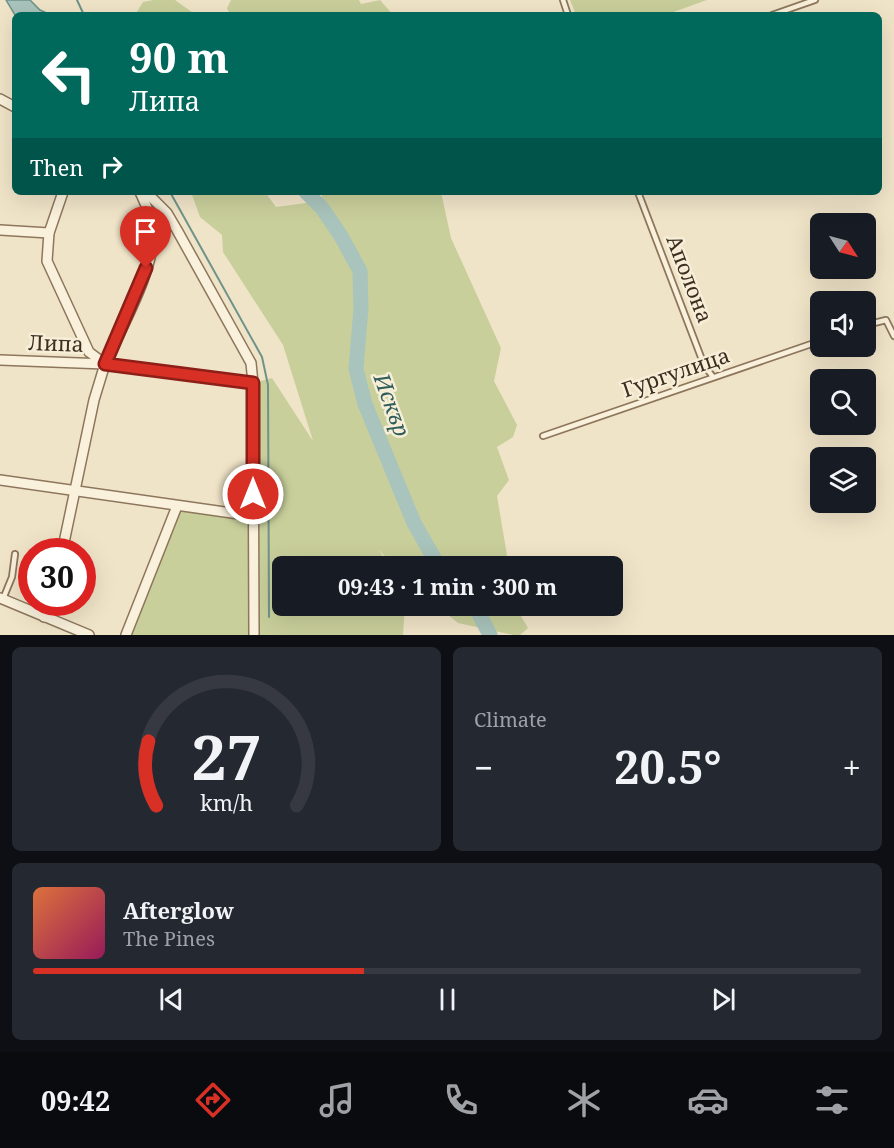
<!DOCTYPE html>
<meta charset="utf-8">
<style>
:root{--surface:#171b24;--page:#242831;--text:#f1f3f6;--muted:#9ea1a6;--line:#363941;--accent:#d93025}
body{margin:0;font-family:"Noto Serif",serif;background:var(--page);color:var(--text);height:100vh;display:flex;flex-direction:column;font-size:22px;white-space:nowrap}
*{box-sizing:border-box;margin:0}
p{font-size:20px;color:var(--muted)}
.icon{flex:none;width:33px;height:33px;fill:none;stroke:currentColor;stroke-width:2;stroke-linecap:round;stroke-linejoin:round}
.map{position:relative;height:635px;overflow:hidden}
.drawer{display:flex;flex-direction:column;gap:12px;padding:12px;background:#0d0f14;flex:1}
.drawer>*{flex:none}
.top-card{position:absolute;left:12px;top:12px;width:870px;height:183px;border-radius:9px;box-shadow:0 6px 24px #0002;background:#00695c;color:#fff;overflow:hidden}
.needle{width:39px;rotate:126deg}
.tools{position:absolute;left:810px;top:213px;display:grid;gap:12px}
.tools a{display:grid;place-items:center;width:66px;height:66px;border-radius:9px;background:var(--surface);box-shadow:0 6px 24px #0002;font-size:30px}
.speed{position:absolute;left:18px;top:538px;display:flex;gap:12px;font-size:30px;font-weight:700;text-align:center}
.speed>*{display:grid;place-content:center;width:78px;height:78px;border-radius:50%;background:var(--surface);box-shadow:0 6px 24px #0002;line-height:1}
.speed .limit{border:9px solid #d22;background:#fff;color:#111}
.pin{position:absolute;display:grid;place-items:center;width:51px;height:51px;color:#fff;margin:-62px -26px;border-radius:50% 50% 50% 0;rotate:-45deg;box-shadow:0 0 6px #0007}
.pin .icon{rotate:45deg}
.me{position:absolute;width:66px;margin:-33px;rotate:0deg;stroke-linejoin:round;filter:drop-shadow(0 0 4px #0008)}
.turn{display:flex;align-items:center;gap:21px;height:126px;padding:0 18px;font-size:27px}
.turn .icon{width:78px;height:78px;stroke-width:2.5}
.turn b{display:block;font-size:42px;line-height:51px}
.then{display:flex;align-items:center;height:57px;padding:0 18px;background:#0003;gap:12px;font-size:22px}
.big{font-size:45px;font-weight:700;line-height:1.1}
.drawer .tile{flex:1;display:flex;flex-direction:column;justify-content:center;gap:9px;min-width:0;padding:0 21px;border-radius:9px;background:var(--page)}
.drawer .dial{align-items:center;gap:0}
.dial svg{height:156px;overflow:visible;fill:none;stroke:var(--line);stroke-width:7;stroke-linecap:round;text-anchor:middle}
.dial text{fill:var(--text);stroke:none}
.song{display:flex;align-items:center;gap:18px}
.cover{width:72px;height:72px;border-radius:9px;background:linear-gradient(135deg,hsl(20 70% 55%),hsl(330 70% 35%))}
.played{height:6px;border-radius:3px;background:linear-gradient(90deg,var(--accent) 40%,var(--line) 40%)}
.keys{display:flex;justify-content:space-around;direction:ltr}
.heat{display:flex;justify-content:space-between;align-items:center;font-size:33px;direction:ltr}
.drawer .tiles{flex:1;display:grid;gap:12px;grid-template-columns:1fr 1fr}
.tile:last-child{grid-column:span 2}
.trip{position:absolute;left:272px;top:556px;width:351px;height:60px;border-radius:9px;background:var(--surface);box-shadow:0 6px 24px #0002;font-weight:700;line-height:60px;text-align:center}
.menu{display:flex;height:96px;justify-content:space-around;align-items:center;background:#090b0e;color:var(--muted)}
.menu .icon{width:42px;height:42px}
.menu .on{color:var(--accent)}
.menu b{font-size:27px;color:var(--text)}
.map>svg:first-child{display:block}
.green{fill:#c9cf9b}
.water{fill:#a9c4bc;stroke:#6f938a;stroke-width:1.5}
.lines{fill:none;stroke-linecap:round;stroke-linejoin:round}
.stream{stroke:#6f938a;stroke-width:2}
.river{stroke:#a9c4bc;stroke-width:15}
.lane-casing{stroke:#8d765c;stroke-width:8}
.street-casing{stroke:#8d765c;stroke-width:12}
.lane{stroke:#faf1dc;stroke-width:4.5}
.street{stroke:#faf1dc;stroke-width:9}
.route-casing{stroke:#8d1f18;stroke-width:15}
.route{stroke:#d93025;stroke-width:10}
.labels{text-anchor:middle;stroke-width:5;stroke-linejoin:round;paint-order:stroke}
.street-label{font-size:21px;fill:#3d2e20;stroke:#f7eed8}
.water-label{font-size:22px;font-style:italic;fill:#2f5d5a;stroke:#f7eed8}
</style>
<div class="map">
<svg width="894" height="635" viewBox="0 0 894 635">
<rect width="100%" height="100%" fill="#f0e4c8"/>
<g class="green">
<path d="M153 0H175L196 15H135L143 2Z"/>
<path d="M231 0H359L361 4 380 0 393 15H230L227 8Z"/>
<path d="M570 0H707L665 15H576Z"/>
<path d="M191 192H265L276 207 321 201 323 192H441L451 238 501 348 494 381 517 425 513 437 497 447 509 480 497 496 509 567H395L379 550 390 567H282V606H405L403 635H126L177 506 253 516V383L272 378 313 441 283 345 223 252 222 235 200 217Z"/>
<path d="M437 606H515L528 628 520 635H514L458 623Z"/>
</g>
<path class="water" d="M6 0H30L40 10 51 15H15Z"/>
<g class="lines">
<g class="stream">
<path d="M77 0 84 15"/>
<path d="M170 192 262 357 268 385 269 617"/>
</g>
<g class="river">
<path d="M306 192 322 208 341 236 360 271 361 308 356 369 365 404 414 523 439 567"/>
<path d="M475 606 490 635"/>
</g>
<defs>
<g id="lane">
<path d="M563 0 568 15"/>
<path d="M772 15 815 0"/>
<path d="M638 192 704 365 713 377"/>
<path d="M866 325 886 320 894 336"/>
<path d="M543 436 820 341"/>
<path d="M3 599 12 577 15 554"/>
</g>
<g id="street">
<path d="M0 99 15 107"/>
<path d="M146 192 167 213 177 230 251 363 253 383 254 635"/>
<path d="M0 230 49 233"/>
<path d="M0 360 105 364 253 383"/>
<path d="M105 364C121 328 157 267 153 227 151 215 145 203 140 192"/>
<path d="M0 480 253 516"/>
<path d="M62 552 94 400 105 364 89 352 47 261 49 233 63 192"/>
<path d="M0 598 89 635"/>
<path d="M44 617 48 603"/>
<path d="M126 635 177 506"/>
</g>
</defs>
<use href="#lane" class="lane-casing"/>
<use href="#street" class="street-casing"/>
<use href="#lane" class="lane"/>
<use href="#street" class="street"/>
</g>
<g class="lines">
<defs>
<path id="route" d="M146 268 105 364 253 383V494"/>
</defs>
<use href="#route" class="route-casing"/>
<use href="#route" class="route"/>
</g>
<g class="labels">
<g class="street-label">
<text transform="translate(689 279) rotate(69)" y="7">Аполона</text>
<text transform="translate(56 344) rotate(2)" y="7">Липа</text>
<text transform="translate(676 373) rotate(-19)" y="7">Гургулица</text>
</g>
<g class="water-label">
<text transform="translate(392 405) rotate(70)" y="8">Искър</text>
</g>
</g>
</svg>
<div class="tools">
<a><svg class="needle" viewBox="-14 -14 28 28"><path d="M0-13l5 13h-10z" fill="#e53935"/><path d="M0 13l5-13h-10z" fill="#9ea1a6"/></svg></a>
<a><svg class="icon" aria-label="sound" viewBox="0 0 24 24"><path d="M4 9h4l5-4v14l-5-4H4zM17 9q2 3 0 6"/></svg></a>
<a><svg class="icon" aria-label="search" viewBox="0 0 24 24"><circle cx="10" cy="10" r="6"/><path d="M15 15l6 6"/></svg></a>
<a><svg class="icon" aria-label="layers" viewBox="0 0 24 24"><path d="M12 4l9 5-9 5-9-5zM3 14l9 5 9-5"/></svg></a>
</div>
<div class="speed"><div class="limit">30</div></div>
<div class="pin" style="left:146px;top:268px;background:#d93025"><svg class="icon" aria-label="arrive" viewBox="0 0 24 24"><path d="M6 21V4h12l-3 4 3 4H6"/></svg></div>
<svg class="me" style="left:253px;top:494px" viewBox="-20 -20 40 40"><circle r="17" fill="#d93025" stroke="#fff" stroke-width="3"/><path d="M0-11L8 9 0 5-8 9z" fill="#fff"/></svg>
<div class="trip">09:43 · 1 min · 300 m</div>
<div class="top-card">
<div class="turn"><svg class="icon" aria-label="left" viewBox="0 0 24 24"><path d="M17 20v-9H6M10 6l-5 5 5 5"/></svg><div><b>90 m</b>Липа</div></div>
<div class="then">Then<svg class="icon" aria-label="right" viewBox="0 0 24 24"><path d="M7 20v-9h11M14 6l5 5-5 5"/></svg></div>
</div>
</div>
<section class="drawer">
<div class="tiles">
<div class="tile dial"><svg viewBox="0 0 100 80">
<path d="M14 69A42 42 0 1 1 86 69"/>
<path d="M14 69A42 42 0 0 1 10 36" stroke="#d93025"/>
<text x="50" y="56" font-size="32" font-weight="700">27</text>
<text x="50" y="72" font-size="11">km/h</text>
</svg></div>
<div class="tile"><p>Climate</p>
<div class="heat"><a>−</a><b class="big">20.5°</b><a>+</a></div>
</div>
<div class="tile">
<div class="song"><i class="cover"></i><div><b>Afterglow</b><p>The Pines</p></div></div>
<div class="played"></div>
<div class="keys"><svg class="icon" aria-label="previous" viewBox="0 0 24 24"><path d="M18 5L8 12l10 7zM5 5v14"/></svg><svg class="icon" aria-label="pause" viewBox="0 0 24 24"><path d="M8 5v14M16 5v14"/></svg><svg class="icon" aria-label="next" viewBox="0 0 24 24"><path d="M6 5l10 7-10 7zM19 5v14"/></svg></div>
</div>
</div>
</section>
<nav class="menu">
<b>09:42</b>
<svg class="icon on" aria-label="directions" viewBox="0 0 24 24"><path d="M12 3l9 9-9 9-9-9zM9 14v-3h6M13 9l2 2-2 2"/></svg>
<svg class="icon" aria-label="music" viewBox="0 0 24 24"><path d="M9 18V5l10-2v13"/><circle cx="6" cy="18" r="3"/><circle cx="16" cy="16" r="3"/></svg>
<svg class="icon" aria-label="phone" viewBox="0 0 24 24"><path d="M5 4h4l2 5-3 2q2 4 5 5l2-3 5 2v4C11 20 4 13 5 4z"/></svg>
<svg class="icon" aria-label="climate" viewBox="0 0 24 24"><path d="M12 3v18M4 7l16 10M4 17L20 7"/></svg>
<svg class="icon" aria-label="car" viewBox="0 0 24 24"><path d="M5 17H2v-5l4-1 3-4h7l3 4 3 1v5h-3M9 17h6M6 11h13"/><circle cx="7" cy="17" r="2"/><circle cx="17" cy="17" r="2"/></svg>
<svg class="icon" aria-label="filters" viewBox="0 0 24 24"><path d="M4 7h16M4 17h16"/><circle cx="9" cy="7" r="2"/><circle cx="15" cy="17" r="2"/></svg>
</nav>
